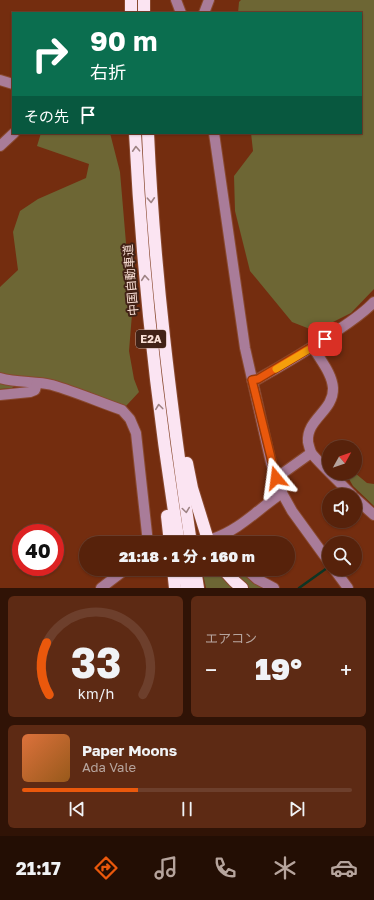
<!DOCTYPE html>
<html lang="ja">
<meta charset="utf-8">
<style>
:root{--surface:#57220b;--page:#5d2a14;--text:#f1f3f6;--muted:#b6a49d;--line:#6d3f2c;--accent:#ea580c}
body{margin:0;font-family:"Golos Text","Noto Sans JP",sans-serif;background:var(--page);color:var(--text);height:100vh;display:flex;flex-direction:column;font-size:15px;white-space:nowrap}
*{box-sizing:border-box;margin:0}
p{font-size:13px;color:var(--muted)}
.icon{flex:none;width:22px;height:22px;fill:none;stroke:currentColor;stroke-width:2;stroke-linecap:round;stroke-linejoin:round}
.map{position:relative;height:588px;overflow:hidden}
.sheet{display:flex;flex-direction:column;gap:8px;padding:8px;background:#301306;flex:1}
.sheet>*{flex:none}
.guide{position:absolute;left:12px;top:12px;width:350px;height:122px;border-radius:0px;box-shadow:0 1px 3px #0004,0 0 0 1px var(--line);background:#0b6e4f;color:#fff;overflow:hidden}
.needle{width:26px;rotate:50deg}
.fabs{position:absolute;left:322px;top:440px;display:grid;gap:8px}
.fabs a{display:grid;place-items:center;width:40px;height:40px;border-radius:50%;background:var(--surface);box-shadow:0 1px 3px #0004,0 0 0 1px var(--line);font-size:20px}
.speed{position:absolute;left:12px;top:524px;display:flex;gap:8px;font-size:20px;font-weight:700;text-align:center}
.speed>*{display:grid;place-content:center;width:52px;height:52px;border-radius:50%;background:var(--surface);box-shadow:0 1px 3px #0004,0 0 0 1px var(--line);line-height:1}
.speed .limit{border:6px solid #d22;background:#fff;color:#111}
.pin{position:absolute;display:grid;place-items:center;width:34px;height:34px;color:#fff;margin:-17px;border-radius:8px;box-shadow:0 2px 6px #0006}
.me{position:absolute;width:44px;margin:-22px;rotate:344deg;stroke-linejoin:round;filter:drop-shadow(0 0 3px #0008)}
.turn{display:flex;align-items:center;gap:14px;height:84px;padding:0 12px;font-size:18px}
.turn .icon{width:52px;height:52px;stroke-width:2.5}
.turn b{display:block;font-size:28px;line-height:34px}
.then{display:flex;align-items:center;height:38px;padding:0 12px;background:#0003;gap:8px;font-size:15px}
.big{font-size:30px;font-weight:800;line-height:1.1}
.sheet .card{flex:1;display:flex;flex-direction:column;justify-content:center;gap:6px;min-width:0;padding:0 14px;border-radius:6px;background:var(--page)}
.sheet .dial{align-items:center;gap:0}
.dial svg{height:104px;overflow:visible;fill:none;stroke:var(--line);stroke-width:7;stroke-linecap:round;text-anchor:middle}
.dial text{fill:var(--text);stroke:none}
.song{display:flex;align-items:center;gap:12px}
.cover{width:48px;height:48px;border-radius:6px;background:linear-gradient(135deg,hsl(20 70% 55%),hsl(30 70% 35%))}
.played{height:4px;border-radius:2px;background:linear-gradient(90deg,var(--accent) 35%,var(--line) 35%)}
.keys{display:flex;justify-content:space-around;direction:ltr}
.heat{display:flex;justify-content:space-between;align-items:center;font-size:22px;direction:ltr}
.sheet .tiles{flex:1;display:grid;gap:8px;grid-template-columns:1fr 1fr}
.card:last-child{grid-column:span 2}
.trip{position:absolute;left:79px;top:536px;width:216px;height:40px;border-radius:20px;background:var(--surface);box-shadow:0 1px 3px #0004,0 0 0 1px var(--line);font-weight:800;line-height:40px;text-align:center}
.tab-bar{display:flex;height:64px;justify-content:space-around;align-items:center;background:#230e04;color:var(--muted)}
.tab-bar .icon{width:28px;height:28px}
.tab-bar .active{color:var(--accent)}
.tab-bar b{font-size:18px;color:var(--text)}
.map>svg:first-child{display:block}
.green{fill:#6d6634}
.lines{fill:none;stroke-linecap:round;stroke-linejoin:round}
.stream{stroke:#0d3524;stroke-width:2.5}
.minor-casing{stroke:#89492f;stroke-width:12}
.highway-casing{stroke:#89492f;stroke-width:14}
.minor{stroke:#a97c99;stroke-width:10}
.highway{stroke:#fbe4f2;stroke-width:12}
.oneway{stroke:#9e8384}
.route-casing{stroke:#983908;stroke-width:10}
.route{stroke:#ea580c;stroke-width:7}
.slow{stroke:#f59e0b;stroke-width:7}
.labels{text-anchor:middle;stroke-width:4;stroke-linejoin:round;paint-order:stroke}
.shield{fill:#422216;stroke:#c2a69c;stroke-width:1}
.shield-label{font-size:11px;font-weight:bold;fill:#f9dfd5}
.street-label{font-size:12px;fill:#f9dfd5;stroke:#422216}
</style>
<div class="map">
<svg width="374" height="588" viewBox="0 0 374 588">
<rect width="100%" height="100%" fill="#742d0f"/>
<g class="green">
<path d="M241 0H374V289L351 313 315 331 292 322 250 271 235 211 234 176 253 151 251 133H361V13H238L239 2Z"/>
<path d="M41 133H110L120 172 132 314 129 351 134 379 139 392 126 406 58 383 25 376 12 388 0 389V287L18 270 13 232 20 211 38 199 86 178 89 164 37 146Z"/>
<path d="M353 473H355L367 483 374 484V506L353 486 349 479Z"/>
<path d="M202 569H218L236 588H206Z"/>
<path d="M228 569H243L269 588H249L243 585Z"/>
</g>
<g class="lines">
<g class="stream">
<path d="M218 541H221L224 543"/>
<path d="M299 588 327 568"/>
</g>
<defs>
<g id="minor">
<path d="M176 0 181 13"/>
<path d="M204 13 209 0"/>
<path d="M0 80 13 84"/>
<path d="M214 133 245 348 271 463 282 493 292 511 329 562"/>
<path d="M0 146 14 133"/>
<path d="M313 347C320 360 332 373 333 388 334 411 306 419 308 442 309 446 310 451 312 454 317 460 323 466 329 472"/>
<path d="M0 378C17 383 35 381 52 385 76 392 99 402 122 410L130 419 136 433 148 543"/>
<path d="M252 380 258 379C283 365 308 350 332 334 347 324 362 315 374 302"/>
<path d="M0 395 30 392 35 390 37 383"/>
<path d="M330 473 352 495"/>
<path d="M276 478 311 453"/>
<path d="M355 498 374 515"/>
<path d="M212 539C240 530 258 509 282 493"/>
<path d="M246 569 257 579 274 588"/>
<path d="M334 569 348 588"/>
<path d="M101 588 126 569"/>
</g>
<g id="highway">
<path d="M131 0V13"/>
<path d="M144 0V13"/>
<path d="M135 133C142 271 157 407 179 543"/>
<path d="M148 133C154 271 171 407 191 543"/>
<path d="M187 463 192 488 209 543"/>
<path d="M167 516 170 543"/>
<path d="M173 569 175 588"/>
<path d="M183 569 187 588"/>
<path d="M195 569 198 588"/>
<path d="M223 569 234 581 242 588"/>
</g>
</defs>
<use href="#minor" class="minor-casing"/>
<use href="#highway" class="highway-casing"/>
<use href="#minor" class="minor"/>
<use href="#highway" class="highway"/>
</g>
<defs><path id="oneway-chevron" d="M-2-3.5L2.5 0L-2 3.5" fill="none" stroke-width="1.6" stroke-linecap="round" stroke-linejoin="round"/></defs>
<g class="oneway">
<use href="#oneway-chevron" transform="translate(136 149) rotate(-93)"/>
<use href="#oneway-chevron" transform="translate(151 200) rotate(87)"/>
<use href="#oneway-chevron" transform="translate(145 278) rotate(-95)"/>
<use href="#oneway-chevron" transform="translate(159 407) rotate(-97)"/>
<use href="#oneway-chevron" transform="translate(186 510) rotate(82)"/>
</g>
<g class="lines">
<defs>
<path id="route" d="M276 478 252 380 258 379 325 339"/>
</defs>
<use href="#route" class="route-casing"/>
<use href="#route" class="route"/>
<path class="slow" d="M276 369 308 350"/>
</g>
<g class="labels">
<rect class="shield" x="136" y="330" width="30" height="18" rx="3"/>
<g class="shield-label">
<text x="151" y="343">E2A</text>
</g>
<g class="street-label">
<text transform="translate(131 280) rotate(-95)" y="4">中国自動車道</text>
</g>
</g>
</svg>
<div class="fabs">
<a><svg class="needle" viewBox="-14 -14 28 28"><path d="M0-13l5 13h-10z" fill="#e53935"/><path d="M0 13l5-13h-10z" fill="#b6a49d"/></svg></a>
<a><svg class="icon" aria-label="sound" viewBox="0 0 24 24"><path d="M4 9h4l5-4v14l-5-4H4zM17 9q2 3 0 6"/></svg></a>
<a><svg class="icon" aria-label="search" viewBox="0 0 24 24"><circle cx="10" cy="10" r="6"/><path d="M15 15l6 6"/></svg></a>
</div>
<div class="speed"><div class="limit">40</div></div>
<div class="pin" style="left:325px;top:339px;background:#d93025"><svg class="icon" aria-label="arrive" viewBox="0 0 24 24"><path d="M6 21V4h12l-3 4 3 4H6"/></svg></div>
<svg class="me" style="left:276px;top:478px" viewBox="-20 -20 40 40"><path d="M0-17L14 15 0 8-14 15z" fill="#ea580c" stroke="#fff" stroke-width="4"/></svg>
<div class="trip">21:18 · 1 分 · 160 m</div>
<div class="guide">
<div class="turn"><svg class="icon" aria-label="right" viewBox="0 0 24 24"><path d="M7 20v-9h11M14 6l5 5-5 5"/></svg><div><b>90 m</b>右折</div></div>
<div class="then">その先<svg class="icon" aria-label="arrive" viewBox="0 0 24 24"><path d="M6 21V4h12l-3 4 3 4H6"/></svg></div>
</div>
</div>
<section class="sheet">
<div class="tiles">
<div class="card dial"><svg viewBox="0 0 100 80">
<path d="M14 69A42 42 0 1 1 86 69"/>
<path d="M14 69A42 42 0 0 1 12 29" stroke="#ea580c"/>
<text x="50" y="56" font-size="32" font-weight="700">33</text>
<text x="50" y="72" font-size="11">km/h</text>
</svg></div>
<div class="card"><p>エアコン</p>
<div class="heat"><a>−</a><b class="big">19°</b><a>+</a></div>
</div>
<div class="card">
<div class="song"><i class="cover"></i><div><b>Paper Moons</b><p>Ada Vale</p></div></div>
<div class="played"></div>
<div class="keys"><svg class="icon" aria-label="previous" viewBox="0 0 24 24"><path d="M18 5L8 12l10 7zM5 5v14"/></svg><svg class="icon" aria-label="pause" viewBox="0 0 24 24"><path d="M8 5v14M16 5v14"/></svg><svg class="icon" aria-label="next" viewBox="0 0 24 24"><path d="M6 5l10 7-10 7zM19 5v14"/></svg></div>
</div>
</div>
</section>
<nav class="tab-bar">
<b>21:17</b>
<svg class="icon active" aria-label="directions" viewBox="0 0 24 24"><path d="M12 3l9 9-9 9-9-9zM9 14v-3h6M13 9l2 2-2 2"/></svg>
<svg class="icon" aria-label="music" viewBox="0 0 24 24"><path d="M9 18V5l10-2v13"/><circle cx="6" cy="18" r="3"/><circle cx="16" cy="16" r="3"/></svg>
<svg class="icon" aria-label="phone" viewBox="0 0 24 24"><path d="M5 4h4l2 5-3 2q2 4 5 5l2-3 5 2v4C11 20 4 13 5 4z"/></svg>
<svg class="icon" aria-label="climate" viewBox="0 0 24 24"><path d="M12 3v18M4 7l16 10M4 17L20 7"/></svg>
<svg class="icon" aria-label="car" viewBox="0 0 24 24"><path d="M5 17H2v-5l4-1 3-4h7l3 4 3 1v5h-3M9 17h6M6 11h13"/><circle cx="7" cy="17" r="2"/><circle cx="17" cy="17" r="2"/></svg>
</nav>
